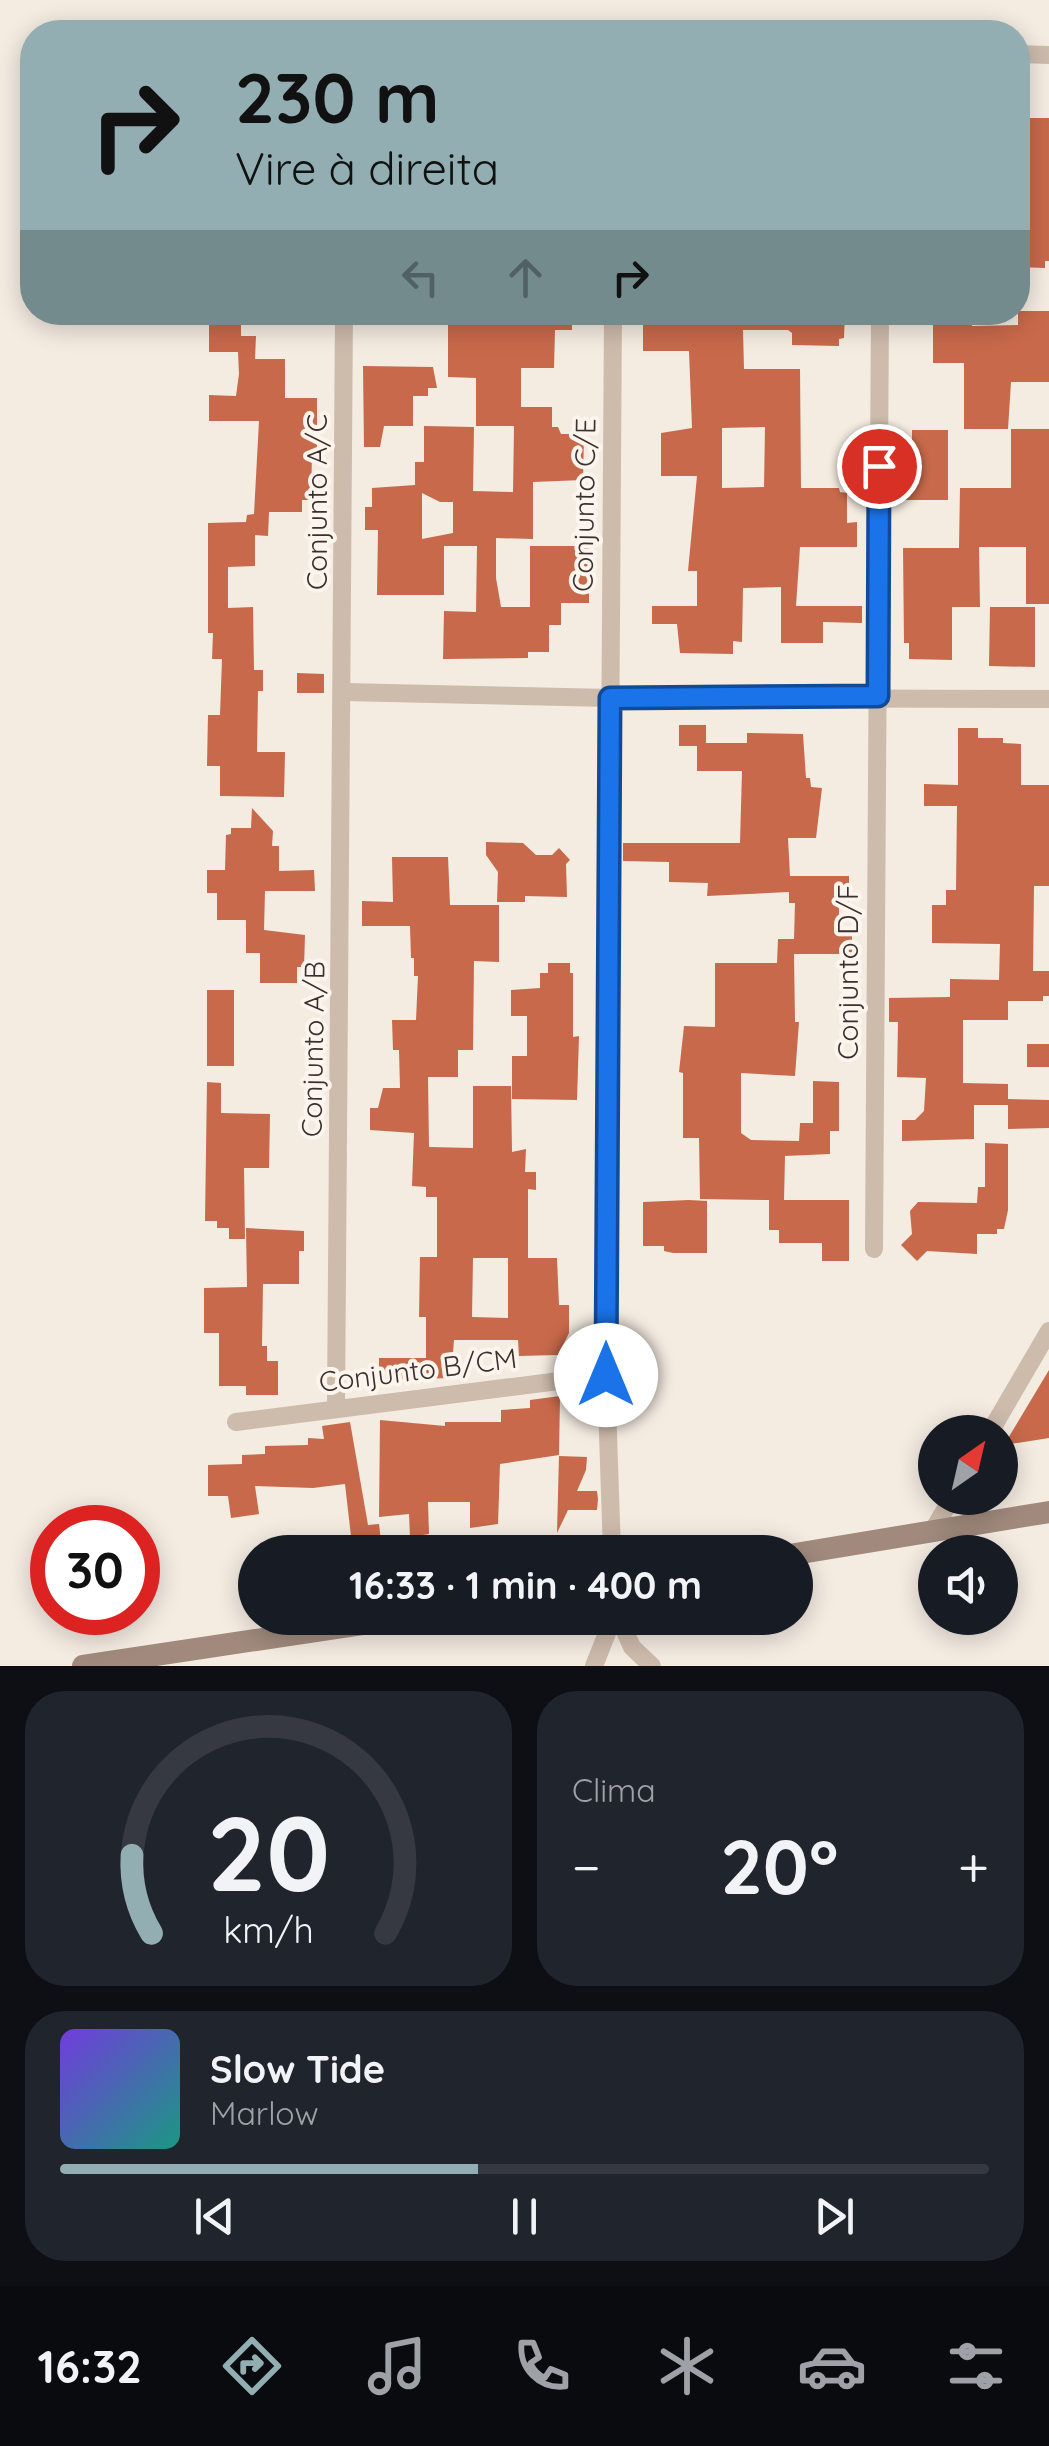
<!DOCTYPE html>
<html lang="pt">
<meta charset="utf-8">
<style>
:root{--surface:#171b24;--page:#20242c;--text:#f1f3f6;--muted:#9ea1a6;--line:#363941;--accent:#92aeb2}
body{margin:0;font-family:Quicksand,sans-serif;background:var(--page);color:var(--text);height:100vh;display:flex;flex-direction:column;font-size:38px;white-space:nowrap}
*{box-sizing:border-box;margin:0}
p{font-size:32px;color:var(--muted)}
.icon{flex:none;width:55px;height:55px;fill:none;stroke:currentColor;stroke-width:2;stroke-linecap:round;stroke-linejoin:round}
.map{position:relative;height:1666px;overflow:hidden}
.side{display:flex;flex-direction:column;gap:25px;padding:25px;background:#0d0f14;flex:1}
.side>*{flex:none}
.guide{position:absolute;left:20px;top:20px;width:1010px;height:305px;border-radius:40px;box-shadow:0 5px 25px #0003;background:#92aeb2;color:#111;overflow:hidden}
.needle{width:65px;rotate:34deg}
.tools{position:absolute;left:918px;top:1415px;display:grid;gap:20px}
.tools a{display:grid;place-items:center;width:100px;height:100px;border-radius:50%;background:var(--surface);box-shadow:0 5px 25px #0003;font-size:50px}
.speed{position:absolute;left:30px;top:1505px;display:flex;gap:20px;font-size:50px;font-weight:700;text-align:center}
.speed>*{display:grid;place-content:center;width:130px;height:130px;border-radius:50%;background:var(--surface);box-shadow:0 5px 25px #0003;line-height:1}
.speed .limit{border:15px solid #d22;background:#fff;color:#111}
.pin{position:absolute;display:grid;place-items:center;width:85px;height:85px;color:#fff;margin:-42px;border:5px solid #fff;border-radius:50%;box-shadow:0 2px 10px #0007}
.me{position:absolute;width:110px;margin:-55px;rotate:0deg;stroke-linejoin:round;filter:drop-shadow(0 0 8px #0008)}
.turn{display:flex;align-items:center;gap:35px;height:210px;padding:0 50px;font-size:45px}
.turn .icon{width:130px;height:130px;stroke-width:2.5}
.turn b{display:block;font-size:70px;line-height:85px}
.lanes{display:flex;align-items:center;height:95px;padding:0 50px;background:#0003;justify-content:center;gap:50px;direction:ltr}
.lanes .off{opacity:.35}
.big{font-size:75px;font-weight:700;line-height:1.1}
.side .widget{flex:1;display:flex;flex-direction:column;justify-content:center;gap:15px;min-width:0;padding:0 35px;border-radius:40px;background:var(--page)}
.side .dial{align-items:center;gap:0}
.dial svg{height:260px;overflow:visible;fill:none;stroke:var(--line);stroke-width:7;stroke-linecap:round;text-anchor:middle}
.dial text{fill:var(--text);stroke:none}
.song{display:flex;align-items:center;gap:30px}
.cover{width:120px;height:120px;border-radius:15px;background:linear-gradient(135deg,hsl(260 70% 55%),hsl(170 70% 35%))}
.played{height:10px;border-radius:5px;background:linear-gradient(90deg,var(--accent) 45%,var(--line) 45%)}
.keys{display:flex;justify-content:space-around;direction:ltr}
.heat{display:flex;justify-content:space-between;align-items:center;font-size:55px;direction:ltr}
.side .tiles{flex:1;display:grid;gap:25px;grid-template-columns:1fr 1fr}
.widget:last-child{grid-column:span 2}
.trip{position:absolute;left:238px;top:1535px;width:575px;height:100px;border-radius:50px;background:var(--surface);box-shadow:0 5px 25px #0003;font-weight:700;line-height:100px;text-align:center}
.dock{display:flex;height:160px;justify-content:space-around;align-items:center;background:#090b0e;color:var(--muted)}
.dock .icon{width:70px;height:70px}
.dock .on{color:var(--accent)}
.dock b{font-size:45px;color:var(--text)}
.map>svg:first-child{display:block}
.building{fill:#c8694b;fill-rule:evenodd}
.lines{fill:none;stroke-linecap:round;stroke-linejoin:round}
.street{stroke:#cdbbac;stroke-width:18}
.secondary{stroke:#a18a7d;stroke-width:22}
.route-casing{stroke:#114b97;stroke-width:25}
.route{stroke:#1a73e8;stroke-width:18}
.labels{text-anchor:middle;stroke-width:8;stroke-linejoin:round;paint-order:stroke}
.street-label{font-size:28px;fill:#3b302b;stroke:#fbf5ee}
</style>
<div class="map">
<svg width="1049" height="1666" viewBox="0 0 1049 1666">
<rect width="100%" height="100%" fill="#f4ebe1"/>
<g class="building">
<path d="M1020 118H1049V261H1045V268L1018 267Z"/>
<path d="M1018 311H1049V382H1011L1008 429H964V363H933V312H972V326L1018 325Z"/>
<path d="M209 312H241V336H256L255 359H285V398H317V454H312L311 500H302V512H269L268 536 255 535V566L228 567V608L253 607 254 670H263V691H258L257 752H285L284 797 220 796V766H207L208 715H220L222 659H212L213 633H208V523L246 522 247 515 254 514 259 421H209V395L236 396 239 374 238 352H209Z"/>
<path d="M448 312H572V330H555L554 368H521V407H552V427H558L561 434H584L583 480 533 482V539L496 538V578L501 607H530V546H589V603H561V625H549V652H528V658L443 659 444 611 476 612 477 546H444V595H377L378 530H365V507H372V488L415 485V462H424V426L474 427 473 491 513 492 514 426H476V378L448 377ZM422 493 440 502H453V533L422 539Z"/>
<path d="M845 312 844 338 839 339V346L792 345V333L788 330H743L744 369H800L801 488H839L840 492 847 493V523L857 522V547H800L796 606H862V623L823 622V643H781V587L743 588 742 642 733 641V654L680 653 677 624H652V606H697V571H688L697 476H661V433L692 428 689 351H643V313ZM765 427 764 487 722 488V428Z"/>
<path d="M363 366 433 367 437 388H428V396H413V426H384L380 447H364Z"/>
<path d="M1011 429H1049V604H1026V547H979L980 607H952V660L909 659V643H904L903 548H959L960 488H1011Z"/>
<path d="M912 430H948V500H898V461H904L903 439 912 440Z"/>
<path d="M990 607H1035V667L989 666Z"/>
<path d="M297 673 324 674V693H297Z"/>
<path d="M679 725H706V743H747V733L803 734 806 778H810L811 787 822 788 816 838H788L790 876H849V904H839V934L852 935V954H794L795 1022H799L795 1076 741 1073V1133L751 1140 799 1141 800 1123H813V1081L839 1082V1131H830V1154L785 1156 784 1200H849V1261H822V1243H779V1230H769V1200L700 1199 699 1138H683V1073L679 1072 684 1026 715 1027V963H777L778 939H794L795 903H789V892L707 896 708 883 669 882V862L623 861V843H740L742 771H697V746H679Z"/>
<path d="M958 728H978V738H1003V743L1021 744V785H1049V886H1034L1033 971H1049V996H1043V1001H1008V1020H963V1083L1008 1084V1099L1049 1100V1128L1008 1129V1105H974V1139L902 1141V1120H915L924 1111 926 1078 897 1077 898 1022H889V998L950 997V979L999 980 1000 944 932 943V905H946V890H956L957 806H924V784L958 785Z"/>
<path d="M252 808 273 831 272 846H279V871L314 870 315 891H265L264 930 305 935 304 967H297V983H260V953H246V920H217V893H207V870H225L226 835 231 834V828H251Z"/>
<path d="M486 842 523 843 536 855H552L559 848 570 860 566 864 567 897 525 896V902H497L498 872 486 855Z"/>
<path d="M392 857H448L450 905H499V962L474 961 473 1050H458V1077H428L429 1147 473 1148V1086H511L512 1152 526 1149 525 1172H536V1190L528 1189V1258H557L559 1305H569V1333L558 1355 519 1356 518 1340H454L451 1378 379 1380V1358H426V1317H419L420 1257H437V1197H426V1187L412 1186 414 1133 370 1130V1108H378L383 1088H400L399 1050H393L392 1020H416L418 976H414V958H411L410 926H362V901L393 902ZM473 1258H508V1318L472 1317Z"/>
<path d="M548 963H570V973H573V1037L579 1036 577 1100 512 1099V1056H527V1016H511V990L540 988V973H548Z"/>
<rect x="207" y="990" width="27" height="76"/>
<rect x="1027" y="1044" width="22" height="23"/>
<path d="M207 1082 221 1083V1113L270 1114 269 1168H244L245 1239H229V1228H217V1221H205Z"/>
<path d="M985 1143 1008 1144V1210L1004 1229H997V1234H977V1254L927 1251 917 1261 901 1245 912 1234 910 1211 918 1202 977 1203 978 1187H985Z"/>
<path d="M689 1200 707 1201V1253H673L664 1251V1246H643V1202Z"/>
<path d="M246 1228 304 1231V1251H299V1284H263L262 1346H267V1361H278V1395H246V1386H219V1333H204V1288L247 1287Z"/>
<path d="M1049 1370V1438L1004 1445Z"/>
<path d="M560 1396 559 1455 500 1464 498 1524 470 1528V1502H428L429 1534 410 1537 409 1514 379 1517 380 1420 445 1426V1422H501V1410L530 1408V1400Z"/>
<path d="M350 1422 368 1525 379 1524 381 1541 352 1545 345 1484 313 1488 255 1486 259 1514 231 1518 228 1496H208V1465L242 1464V1455L265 1454V1446L308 1445V1438L324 1439 322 1426Z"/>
<path d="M559 1456 587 1457 586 1470 577 1491H597L598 1499 597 1510H568L557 1533Z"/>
</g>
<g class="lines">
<g class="street">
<path d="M1018 54 1049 55"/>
<path d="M344 692 610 698 1049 699"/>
<path d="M874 1249 880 312"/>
<path d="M336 1407 344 312"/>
<path d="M236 1422 606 1375"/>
<path d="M990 1432 1049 1331"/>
<path d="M933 1530 952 1498"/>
<path d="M612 1552 606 1375 613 312"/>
<path d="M619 1618 632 1647 652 1666"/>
<path d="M594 1666 613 1618"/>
</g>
<g class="secondary">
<path d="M795 1554 1049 1512"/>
<path d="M83 1666 402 1618"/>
</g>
</g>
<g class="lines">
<defs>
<path id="route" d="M606 1375 610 698 878 696 879 466"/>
</defs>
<use href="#route" class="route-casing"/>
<use href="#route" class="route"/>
</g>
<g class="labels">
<g class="street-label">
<text transform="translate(317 502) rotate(-90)" y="10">Conjunto A/C</text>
<text transform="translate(584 505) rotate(-89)" y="10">Conjunto C/E</text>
<text transform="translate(848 972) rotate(-90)" y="10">Conjunto D/F</text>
<text transform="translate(313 1049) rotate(-89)" y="10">Conjunto A/B</text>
<text transform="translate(418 1370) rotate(-7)" y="10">Conjunto B/CM</text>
</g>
</g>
</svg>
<div class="tools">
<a><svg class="needle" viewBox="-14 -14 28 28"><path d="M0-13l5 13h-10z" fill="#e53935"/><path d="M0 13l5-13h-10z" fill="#9ea1a6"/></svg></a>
<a><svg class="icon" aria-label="sound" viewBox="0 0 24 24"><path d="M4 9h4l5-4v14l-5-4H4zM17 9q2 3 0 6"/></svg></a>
</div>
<div class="speed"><div class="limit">30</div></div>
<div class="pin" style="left:879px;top:466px;background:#d93025"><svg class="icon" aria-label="arrive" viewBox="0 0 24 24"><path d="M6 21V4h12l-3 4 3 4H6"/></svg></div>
<svg class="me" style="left:606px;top:1375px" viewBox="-20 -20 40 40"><circle r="19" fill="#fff"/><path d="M0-13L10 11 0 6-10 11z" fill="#1a73e8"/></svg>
<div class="trip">16:33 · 1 min · 400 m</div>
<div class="guide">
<div class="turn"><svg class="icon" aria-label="right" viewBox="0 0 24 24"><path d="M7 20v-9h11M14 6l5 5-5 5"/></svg><div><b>230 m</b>Vire à direita</div></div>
<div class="lanes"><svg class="icon off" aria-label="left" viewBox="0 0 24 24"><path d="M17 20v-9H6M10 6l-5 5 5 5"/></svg><svg class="icon off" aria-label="ahead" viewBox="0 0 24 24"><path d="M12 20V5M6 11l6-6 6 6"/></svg><svg class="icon" aria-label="right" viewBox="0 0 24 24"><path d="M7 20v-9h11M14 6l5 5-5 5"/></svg></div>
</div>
</div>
<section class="side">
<div class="tiles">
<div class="widget dial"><svg viewBox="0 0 100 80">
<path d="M14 69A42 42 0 1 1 86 69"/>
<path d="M14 69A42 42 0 0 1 8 45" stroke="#92aeb2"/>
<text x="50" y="56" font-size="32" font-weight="700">20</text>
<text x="50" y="72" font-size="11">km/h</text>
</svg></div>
<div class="widget"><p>Clima</p>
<div class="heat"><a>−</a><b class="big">20°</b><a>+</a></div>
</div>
<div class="widget">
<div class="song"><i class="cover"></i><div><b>Slow Tide</b><p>Marlow</p></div></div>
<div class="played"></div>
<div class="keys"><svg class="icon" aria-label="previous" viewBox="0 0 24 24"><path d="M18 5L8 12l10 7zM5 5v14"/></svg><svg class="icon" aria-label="pause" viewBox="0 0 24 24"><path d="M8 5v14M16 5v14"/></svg><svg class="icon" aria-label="next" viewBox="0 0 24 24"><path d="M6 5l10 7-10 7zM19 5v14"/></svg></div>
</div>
</div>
</section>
<nav class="dock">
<b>16:32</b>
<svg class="icon on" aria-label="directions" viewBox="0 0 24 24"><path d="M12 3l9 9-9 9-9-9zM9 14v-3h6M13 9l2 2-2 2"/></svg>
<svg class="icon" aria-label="music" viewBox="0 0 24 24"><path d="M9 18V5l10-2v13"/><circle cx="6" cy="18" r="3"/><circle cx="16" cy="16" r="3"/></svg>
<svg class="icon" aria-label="phone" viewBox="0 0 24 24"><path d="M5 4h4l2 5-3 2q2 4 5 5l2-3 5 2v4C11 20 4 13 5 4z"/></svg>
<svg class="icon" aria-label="climate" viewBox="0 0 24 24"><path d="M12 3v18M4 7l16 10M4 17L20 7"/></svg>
<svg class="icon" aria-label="car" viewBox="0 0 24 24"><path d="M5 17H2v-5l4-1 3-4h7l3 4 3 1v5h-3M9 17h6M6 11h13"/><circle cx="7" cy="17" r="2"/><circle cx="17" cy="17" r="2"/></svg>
<svg class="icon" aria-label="filters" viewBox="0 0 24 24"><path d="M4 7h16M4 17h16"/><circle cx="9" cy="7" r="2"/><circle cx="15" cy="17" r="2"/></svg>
</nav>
